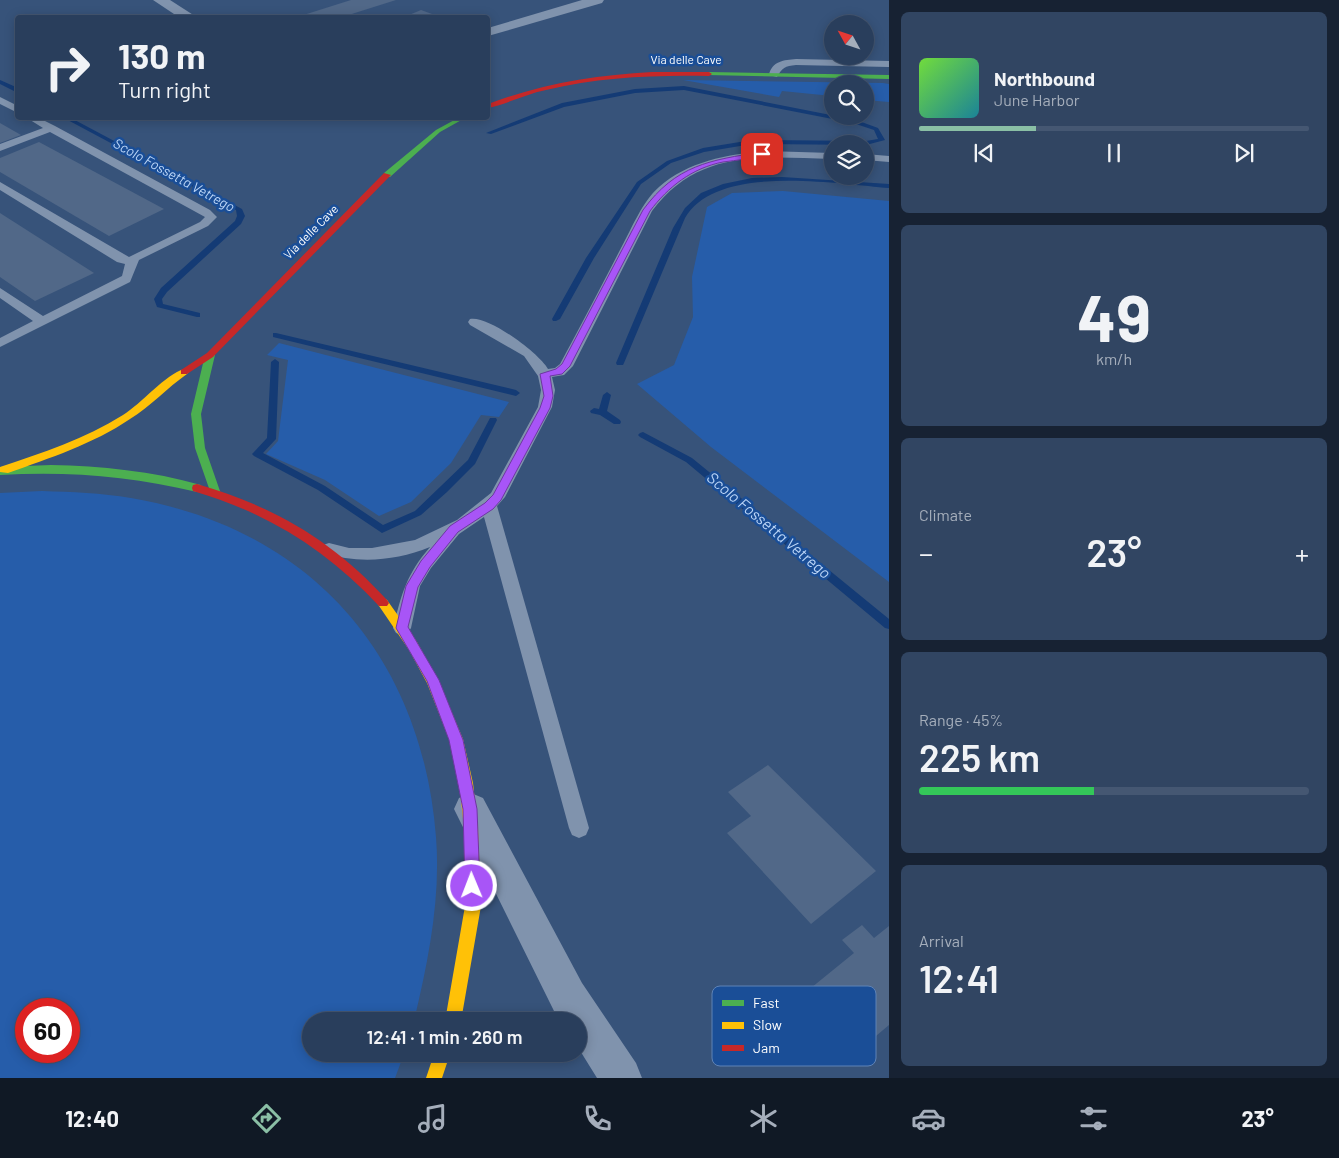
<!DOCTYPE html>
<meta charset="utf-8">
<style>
:root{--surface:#293e5c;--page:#314562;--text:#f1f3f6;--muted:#a5aebb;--line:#455772;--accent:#8abfa5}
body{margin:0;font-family:Barlow,sans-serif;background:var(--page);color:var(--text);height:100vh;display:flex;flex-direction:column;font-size:19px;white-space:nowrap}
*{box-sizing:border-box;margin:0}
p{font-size:16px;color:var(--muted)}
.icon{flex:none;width:28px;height:28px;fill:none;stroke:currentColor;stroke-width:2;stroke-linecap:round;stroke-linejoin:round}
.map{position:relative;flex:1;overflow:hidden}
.drawer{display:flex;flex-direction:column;gap:12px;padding:12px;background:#172233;width:450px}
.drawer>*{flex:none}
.guide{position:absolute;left:15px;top:15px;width:475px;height:105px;border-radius:5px;box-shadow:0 2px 12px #0003,0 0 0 1px var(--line);background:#293e5c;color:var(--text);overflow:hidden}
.needle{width:32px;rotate:310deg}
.buttons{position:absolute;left:824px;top:15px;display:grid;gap:10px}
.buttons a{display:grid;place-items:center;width:50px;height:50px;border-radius:50%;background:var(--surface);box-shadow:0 2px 12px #0003,0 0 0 1px var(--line);font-size:25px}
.speed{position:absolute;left:15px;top:998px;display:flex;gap:10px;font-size:25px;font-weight:700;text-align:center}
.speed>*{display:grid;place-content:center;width:65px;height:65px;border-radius:50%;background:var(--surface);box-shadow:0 2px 12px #0003,0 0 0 1px var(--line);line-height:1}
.speed .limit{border:8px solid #d22;background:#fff;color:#111}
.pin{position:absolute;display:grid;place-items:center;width:42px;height:42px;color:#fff;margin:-21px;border-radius:10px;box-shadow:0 2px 8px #0006}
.me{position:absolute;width:55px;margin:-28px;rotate:359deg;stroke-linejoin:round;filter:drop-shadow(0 0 4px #0008)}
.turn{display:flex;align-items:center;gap:18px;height:105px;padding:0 20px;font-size:22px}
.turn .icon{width:65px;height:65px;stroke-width:2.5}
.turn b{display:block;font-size:35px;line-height:42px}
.big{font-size:38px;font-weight:600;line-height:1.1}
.drawer .tile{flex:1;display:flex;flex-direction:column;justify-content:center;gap:8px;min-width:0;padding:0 18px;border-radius:8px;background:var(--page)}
.drawer .dial{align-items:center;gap:0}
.dial b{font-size:65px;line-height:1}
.song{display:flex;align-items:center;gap:15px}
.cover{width:60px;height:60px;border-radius:8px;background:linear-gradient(135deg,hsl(100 70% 55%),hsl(190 70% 35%))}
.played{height:5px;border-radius:2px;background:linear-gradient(90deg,var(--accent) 30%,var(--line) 30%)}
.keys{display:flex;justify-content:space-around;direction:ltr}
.heat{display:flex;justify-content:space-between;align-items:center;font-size:28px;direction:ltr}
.charge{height:8px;border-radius:4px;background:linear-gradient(90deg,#34c759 45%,var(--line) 0)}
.trip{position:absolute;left:302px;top:1012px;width:285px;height:50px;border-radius:25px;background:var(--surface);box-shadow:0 2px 12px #0003,0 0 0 1px var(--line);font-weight:600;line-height:50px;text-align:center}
.menu{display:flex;height:80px;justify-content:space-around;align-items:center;background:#101925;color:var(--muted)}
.menu .icon{width:35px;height:35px}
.menu .active{color:var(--accent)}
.menu b{font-size:22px;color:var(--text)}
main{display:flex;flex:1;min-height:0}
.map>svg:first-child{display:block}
.green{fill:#265daa;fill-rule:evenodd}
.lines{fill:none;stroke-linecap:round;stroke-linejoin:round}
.stream{fill:#143b75;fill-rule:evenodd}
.building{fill:#516888}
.lane{fill:#8093ad;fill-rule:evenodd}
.street{fill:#8093ad;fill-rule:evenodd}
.fast{fill:#4caf50;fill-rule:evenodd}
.slow{fill:#ffc107;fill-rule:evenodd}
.jam{fill:#c62828;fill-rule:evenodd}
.route{fill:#a855f7;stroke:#6d37a1}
.labels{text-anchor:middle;stroke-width:5;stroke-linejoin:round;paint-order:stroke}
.far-street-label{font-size:12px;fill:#fff;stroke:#1a4e97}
.far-water-label{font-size:14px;font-style:italic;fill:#bbd5f7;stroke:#1a4e97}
.water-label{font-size:16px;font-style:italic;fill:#bbd5f7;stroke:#1a4e97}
.key{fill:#1a4e97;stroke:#5f83b6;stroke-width:1}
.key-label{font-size:14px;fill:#fff}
</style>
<main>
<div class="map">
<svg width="889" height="1078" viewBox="0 0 889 1078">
<rect width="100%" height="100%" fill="#37537a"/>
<g class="green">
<path d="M683 80 883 83 889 84V102L865 100V84H832V96L782 91 779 97Z"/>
<path d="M783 191 889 201V582L711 447 637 384 674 365 693 317 692 277 707 207 732 193Z"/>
<path d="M279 343 509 402 499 417 481 415 451 463 411 502 379 516 325 480 266 454 278 441 288 360 267 355Z"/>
<path d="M42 491C72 492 101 493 131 498 312 529 422 657 436 837 441 899 428 962 414 1021H311V1054H404L395 1078H0V493ZM26 1009H69V1051H26Z"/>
</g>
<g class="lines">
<g class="stream">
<path d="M0 80 18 88V93L0 84Z"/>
<path d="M684 86 856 120 878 128 885 140 866 145 752 144 704 152 671 163 641 184 594 258 560 319 556 321H553L552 319 586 258 637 182 667 161 703 148 752 140 866 141 878 139 874 130 853 123 684 90 635 93 564 107 491 134 486 133 562 103 635 89Z"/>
<path d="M64 118H71L242 209 245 216 241 224 167 292 162 299 163 304 200 313V317H197L157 307 154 299 161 288 235 221 237 216 236 210Z"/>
<path d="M782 177 889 184V188C836 184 716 163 685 218L624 363 623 365H617L616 363 673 228 685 208 701 193 723 184 752 178Z"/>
<path d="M273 333H276L516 390 520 393 516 396 273 337Z"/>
<path d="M275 359 279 362 276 439 263 453 325 486 383 525 415 511 468 460 490 418H496L497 420 475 464 447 492 421 515 382 533 318 490 254 456 252 454 254 452 267 438 271 362Z"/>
<path d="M607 392 611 395 607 411 620 420 621 422 620 424H614L600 415 591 413 590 411 594 408 599 409 603 395Z"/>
<path d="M643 432 692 458 889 619V629L885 628 686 462 640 437 638 435 640 433Z"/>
</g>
</g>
<g class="building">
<path d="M351 0H396L339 18H294Z"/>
<path d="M421 10 432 14 441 18H417L409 15Z"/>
<path d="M0 123 21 135 0 143Z"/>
<path d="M39 142 164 209 109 236 0 172V158Z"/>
<path d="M0 213 94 273 35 301 0 277Z"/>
<path d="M768 765 876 871 811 924 727 833 751 816 728 792Z"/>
<path d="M862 925 874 938 889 926V1025L857 1052 806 992 854 953 842 940Z"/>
</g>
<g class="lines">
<g class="lane">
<path d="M796 59 889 61V67L796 65C785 66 782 68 777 77L769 75C772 61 784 60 796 59Z"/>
<path d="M0 97 18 106V113L0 104Z"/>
<path d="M27 118H39L55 126 210 210 217 217 208 226 139 260 130 282 0 347V338L33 321 0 298V288L43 316 122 276 125 264 117 262 0 190V182L129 257 200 222 205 217 50 132 0 151V144L43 128Z"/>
<path d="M766 151 832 153V159C763 157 699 148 652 211L573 366 564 375 552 377 555 390 552 407 505 497 497 506 589 828 586 835 579 838 572 835 569 828 484 517 459 534 431 568 420 586 411 628 408 633 402 635 396 633 393 628C402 593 406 575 430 547 395 561 359 564 323 553L321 549 323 545 329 543 349 548H372L415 540 457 520 491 493 538 407 541 390 538 376 524 356 470 325 468 322 470 319C488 315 539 353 548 369L555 368 560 364C581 325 601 287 621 248 632 228 642 202 659 187 688 161 729 154 766 151Z"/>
<path d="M865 154 889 156V162L865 160Z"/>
</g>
<g class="street">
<path d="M153 0H170L198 18H180Z"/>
<path d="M582 0H604L602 3 488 36V28Z"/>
<path d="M471 793 483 798 582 983 636 1063 642 1078H597L579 1049V1021H561L554 1011 454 809 459 798Z"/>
</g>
<g class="fast">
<path d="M709 72 889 75V79L707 75V73Z"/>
<path d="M458 118H465L440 132 390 177H384V173L436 130Z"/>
<path d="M210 352 215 355 201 414 205 448 221 494 216 498 211 494 195 448 191 414 205 355Z"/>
<path d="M51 465C101 466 152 471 201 485L202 488 197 492C131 476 67 471 0 475V467Z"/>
</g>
<g class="slow">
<path d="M184 369 189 372 187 374C167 388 151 406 130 419 93 444 50 458 8 473L0 472V467C42 453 85 439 123 415 141 404 166 374 184 369Z"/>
<path d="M383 598 387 600 417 642 439 682 463 739 473 783 478 828 481 906 461 1021H445L465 906 464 828 459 783 449 739 427 683 409 650 377 603 379 600Z"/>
<path d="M434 1054H450L442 1078H426Z"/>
</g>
<g class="jam">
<path d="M652 72H709L712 74 709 76C654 75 600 77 546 90 526 94 507 104 488 108V104C541 84 595 75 652 72Z"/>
<path d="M384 173 391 175 213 357 187 374H181V370L207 353Z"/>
<path d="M197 484C274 506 333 541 387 600L389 603 387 606H379C327 550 266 512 193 491L192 488 193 485Z"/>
</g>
</g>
<path class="route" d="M762 152 766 154 765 156C751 159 737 160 723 162 692 168 668 187 650 211L570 366 562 374 550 376 553 396 550 408 501 500 493 509 458 532 430 567 418 587 408 627 439 680 463 740 477 809 480 886 478 891 472 893 467 891 465 886 463 809 449 740 427 681 396 628 406 586 421 561 450 526 485 503 493 495 540 408 544 396 540 374 556 369 562 364 643 210C676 165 710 160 762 152Z"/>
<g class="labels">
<g class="far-street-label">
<text x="686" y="64">Via delle Cave</text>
<text transform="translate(311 232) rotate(-45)" y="4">Via delle Cave</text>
</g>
<g class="far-water-label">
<text transform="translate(174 175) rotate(29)" y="5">Scolo Fossetta Vetrego</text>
</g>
<g class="water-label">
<text transform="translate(769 525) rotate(40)" y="6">Scolo Fossetta Vetrego</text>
</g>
</g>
<rect x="712" y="986" width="164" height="80" rx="8" class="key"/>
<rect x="722" y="1000" width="22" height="6" fill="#4caf50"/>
<rect x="722" y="1022" width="22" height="7" fill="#ffc107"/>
<rect x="722" y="1045" width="22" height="6" fill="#c62828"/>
<g class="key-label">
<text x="753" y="1008">Fast</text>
<text x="753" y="1030">Slow</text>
<text x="753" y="1053">Jam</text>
</g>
</svg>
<div class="buttons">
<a><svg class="needle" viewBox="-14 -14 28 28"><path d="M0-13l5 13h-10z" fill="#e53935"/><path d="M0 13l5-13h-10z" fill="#a5aebb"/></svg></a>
<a><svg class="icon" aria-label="search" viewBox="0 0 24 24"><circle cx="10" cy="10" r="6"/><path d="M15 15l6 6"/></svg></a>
<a><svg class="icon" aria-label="layers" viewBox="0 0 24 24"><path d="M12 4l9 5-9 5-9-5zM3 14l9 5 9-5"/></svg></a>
</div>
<div class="speed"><div class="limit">60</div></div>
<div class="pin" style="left:762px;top:154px;background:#d93025"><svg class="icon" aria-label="arrive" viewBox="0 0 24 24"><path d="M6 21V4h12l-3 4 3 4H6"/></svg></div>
<svg class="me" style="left:472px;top:886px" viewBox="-20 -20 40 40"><circle r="17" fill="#a855f7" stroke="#fff" stroke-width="3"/><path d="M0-11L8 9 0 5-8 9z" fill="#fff"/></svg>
<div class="trip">12:41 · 1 min · 260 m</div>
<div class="guide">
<div class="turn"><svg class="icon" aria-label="right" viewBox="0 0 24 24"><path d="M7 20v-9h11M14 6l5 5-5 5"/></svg><div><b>130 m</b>Turn right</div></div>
</div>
</div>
<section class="drawer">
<div class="tile">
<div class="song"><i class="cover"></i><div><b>Northbound</b><p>June Harbor</p></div></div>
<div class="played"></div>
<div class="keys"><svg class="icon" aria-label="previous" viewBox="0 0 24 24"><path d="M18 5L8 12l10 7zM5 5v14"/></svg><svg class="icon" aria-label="pause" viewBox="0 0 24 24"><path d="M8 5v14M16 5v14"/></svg><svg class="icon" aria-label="next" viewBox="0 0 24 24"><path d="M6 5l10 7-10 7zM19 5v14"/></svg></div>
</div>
<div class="tile dial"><b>49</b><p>km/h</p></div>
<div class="tile"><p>Climate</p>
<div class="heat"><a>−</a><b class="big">23°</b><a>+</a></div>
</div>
<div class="tile"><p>Range · 45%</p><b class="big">225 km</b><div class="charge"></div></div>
<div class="tile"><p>Arrival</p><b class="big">12:41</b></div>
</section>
</main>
<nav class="menu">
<b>12:40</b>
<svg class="icon active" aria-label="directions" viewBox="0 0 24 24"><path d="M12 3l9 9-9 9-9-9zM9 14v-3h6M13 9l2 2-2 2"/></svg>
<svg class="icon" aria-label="music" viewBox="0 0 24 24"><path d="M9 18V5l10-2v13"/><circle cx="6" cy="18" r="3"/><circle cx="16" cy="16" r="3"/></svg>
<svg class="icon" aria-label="phone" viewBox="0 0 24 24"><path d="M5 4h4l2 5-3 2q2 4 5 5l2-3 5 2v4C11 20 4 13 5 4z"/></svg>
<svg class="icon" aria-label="climate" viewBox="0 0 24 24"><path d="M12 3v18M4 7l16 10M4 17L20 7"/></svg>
<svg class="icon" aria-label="car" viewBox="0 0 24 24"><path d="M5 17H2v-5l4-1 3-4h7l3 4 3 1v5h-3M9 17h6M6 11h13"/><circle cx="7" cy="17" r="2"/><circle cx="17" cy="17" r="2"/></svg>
<svg class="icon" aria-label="filters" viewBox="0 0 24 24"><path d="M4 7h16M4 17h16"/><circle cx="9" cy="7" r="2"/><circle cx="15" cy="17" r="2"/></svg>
<b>23°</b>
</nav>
